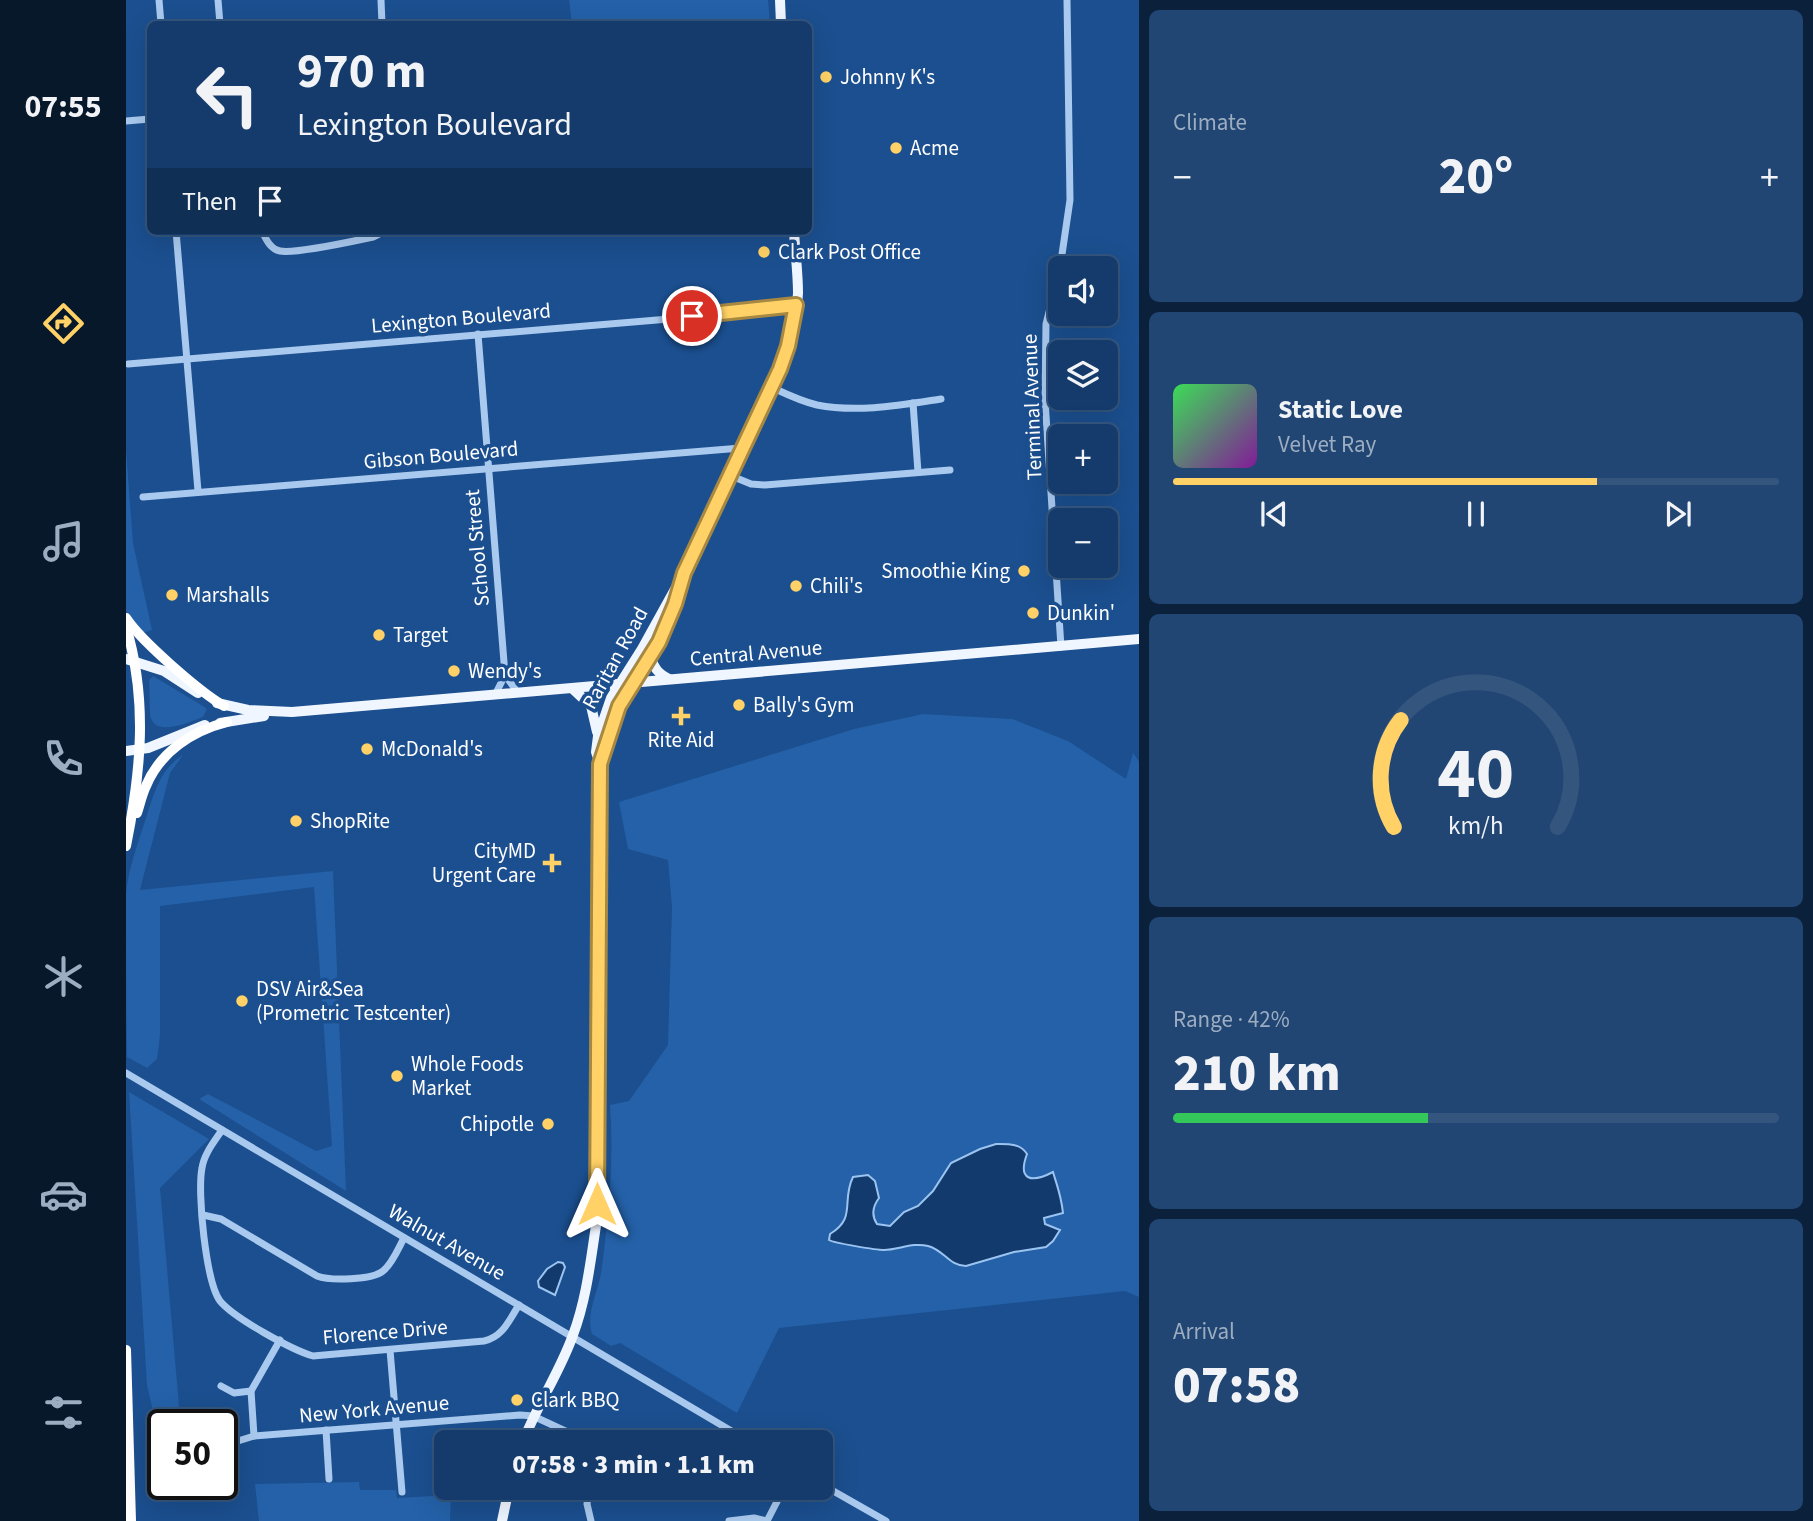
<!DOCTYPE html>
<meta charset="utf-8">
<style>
:root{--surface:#143b6b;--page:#214673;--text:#f1f3f6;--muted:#9dadc1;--line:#33557e;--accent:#ffd166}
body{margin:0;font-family:"Source Sans 3",sans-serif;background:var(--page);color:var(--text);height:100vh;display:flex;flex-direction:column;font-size:26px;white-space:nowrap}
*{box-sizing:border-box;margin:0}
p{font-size:23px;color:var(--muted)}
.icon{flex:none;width:38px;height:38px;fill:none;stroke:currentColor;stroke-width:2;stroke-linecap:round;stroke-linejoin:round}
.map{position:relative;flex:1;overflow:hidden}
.panel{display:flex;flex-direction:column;gap:10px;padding:10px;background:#0b203b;width:674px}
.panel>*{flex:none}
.banner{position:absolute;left:21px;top:21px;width:665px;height:214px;border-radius:10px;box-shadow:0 7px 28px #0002,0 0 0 2px var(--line);background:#143b6b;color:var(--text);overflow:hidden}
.fabs{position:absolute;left:922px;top:256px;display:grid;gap:14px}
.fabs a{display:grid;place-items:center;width:70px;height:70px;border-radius:10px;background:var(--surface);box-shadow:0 7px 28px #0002,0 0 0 2px var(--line);font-size:35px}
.speed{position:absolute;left:21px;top:1409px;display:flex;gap:14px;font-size:35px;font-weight:700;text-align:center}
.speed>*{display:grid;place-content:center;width:91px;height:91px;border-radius:50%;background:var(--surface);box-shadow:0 7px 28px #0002,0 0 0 2px var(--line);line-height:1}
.speed .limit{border:4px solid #111;border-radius:10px;background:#fff;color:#111}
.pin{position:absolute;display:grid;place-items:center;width:60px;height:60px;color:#fff;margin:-30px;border:4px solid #fff;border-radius:50%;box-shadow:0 2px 7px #0007}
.me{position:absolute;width:77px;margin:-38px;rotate:0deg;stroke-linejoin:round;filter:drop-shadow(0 0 5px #0008)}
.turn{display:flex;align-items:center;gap:24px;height:147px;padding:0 35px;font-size:32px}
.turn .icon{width:91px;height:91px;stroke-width:2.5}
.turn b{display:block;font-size:49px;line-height:60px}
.then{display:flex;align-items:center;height:66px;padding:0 35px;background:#0003;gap:14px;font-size:26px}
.big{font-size:52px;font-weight:800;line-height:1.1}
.panel .tile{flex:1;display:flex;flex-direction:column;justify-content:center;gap:10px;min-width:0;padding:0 24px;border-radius:10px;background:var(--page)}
.panel .dial{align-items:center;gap:0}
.dial svg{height:182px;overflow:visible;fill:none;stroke:var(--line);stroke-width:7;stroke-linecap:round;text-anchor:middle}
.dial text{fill:var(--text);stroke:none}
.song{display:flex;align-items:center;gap:21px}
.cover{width:84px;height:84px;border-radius:10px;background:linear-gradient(135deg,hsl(130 70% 55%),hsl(290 70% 35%))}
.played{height:7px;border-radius:4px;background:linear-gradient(90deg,var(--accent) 70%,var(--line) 70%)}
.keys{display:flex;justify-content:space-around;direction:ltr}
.heat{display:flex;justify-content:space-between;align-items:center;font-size:38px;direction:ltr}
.charge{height:10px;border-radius:5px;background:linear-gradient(90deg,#34c759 42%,var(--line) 0)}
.trip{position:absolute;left:308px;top:1430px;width:399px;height:70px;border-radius:10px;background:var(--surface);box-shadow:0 7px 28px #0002,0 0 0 2px var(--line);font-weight:800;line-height:70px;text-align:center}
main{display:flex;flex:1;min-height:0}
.menu{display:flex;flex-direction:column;width:126px;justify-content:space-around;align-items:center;background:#08182b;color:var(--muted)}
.menu .icon{width:49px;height:49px}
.menu .active{color:var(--accent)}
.menu b{font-size:32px;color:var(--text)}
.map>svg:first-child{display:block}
.green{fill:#2461a8}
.water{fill:#123a6d;stroke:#9cc4f0;stroke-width:2}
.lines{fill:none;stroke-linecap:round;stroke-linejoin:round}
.minor{stroke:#a9c9ee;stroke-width:7}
.major{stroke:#f0f6ff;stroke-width:10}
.highway{stroke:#fff;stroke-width:10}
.route-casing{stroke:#a68842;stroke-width:18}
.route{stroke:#ffd166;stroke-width:12}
.poi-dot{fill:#ffd166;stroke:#1b4f8f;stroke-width:2.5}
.labels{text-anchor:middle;stroke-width:7;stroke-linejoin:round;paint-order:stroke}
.poi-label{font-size:21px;fill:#fff;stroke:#1b4f8f;text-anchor:start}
.street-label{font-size:21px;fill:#fff;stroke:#1b4f8f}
</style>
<main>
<nav class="menu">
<b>07:55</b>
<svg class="icon active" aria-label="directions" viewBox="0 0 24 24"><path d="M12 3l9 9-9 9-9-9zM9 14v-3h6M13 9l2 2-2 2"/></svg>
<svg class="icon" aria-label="music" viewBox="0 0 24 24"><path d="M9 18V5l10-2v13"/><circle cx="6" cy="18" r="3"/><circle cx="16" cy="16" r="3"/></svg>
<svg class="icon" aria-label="phone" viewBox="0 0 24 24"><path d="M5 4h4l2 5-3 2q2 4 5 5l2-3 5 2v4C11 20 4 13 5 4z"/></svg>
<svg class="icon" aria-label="climate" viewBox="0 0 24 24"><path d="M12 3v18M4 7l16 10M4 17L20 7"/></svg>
<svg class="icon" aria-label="car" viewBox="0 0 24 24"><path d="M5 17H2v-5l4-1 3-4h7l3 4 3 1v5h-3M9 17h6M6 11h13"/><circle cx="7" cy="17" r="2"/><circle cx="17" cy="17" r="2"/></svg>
<svg class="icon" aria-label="filters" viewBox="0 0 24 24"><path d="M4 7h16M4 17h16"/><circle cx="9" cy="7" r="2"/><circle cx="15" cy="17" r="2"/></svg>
</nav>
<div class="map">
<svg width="1014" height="1521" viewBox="0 0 1014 1521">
<rect width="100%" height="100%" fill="#1b4f8f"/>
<g class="green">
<path d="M443 0H642L644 24H446Z"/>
<path d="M0 449 7 543 26 630 16 633 0 611Z"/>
<path d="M27 676 77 706 81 709 77 717C64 722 27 739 24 714 23 703 24 691 23 680Z"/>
<path d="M797 714 886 719 942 741 1000 779 1007 753 1014 763 1013 1297 999 1291 653 1328 611 1413 494 1343 485 1346 466 1334C459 1312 474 1289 476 1266 483 1213 488 1159 484 1105L503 1101 542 1045 546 907 542 860 502 849 493 802 728 729Z"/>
<path d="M57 755 44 773 14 890 207 871 220 1191 73 1099 82 1094 190 1151 206 1146 188 887 34 906V1035L31 1059 21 1068 1 1057C0 1003 0 949 0 895 2 869 12 843 20 818 28 793 34 769 57 755Z"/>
<path d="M3 1092 83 1139 34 1188 54 1417 30 1425 21 1385Z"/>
<path d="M233 1482 234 1490H270L271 1498 325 1495 324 1521H133L129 1484Z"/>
</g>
<g class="water">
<path d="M870 1144C882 1144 894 1143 901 1154 891 1181 906 1183 927 1172 932 1189 935 1195 937 1213L918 1218 919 1224 934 1230 927 1241 920 1247 888 1252 840 1266C823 1266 818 1250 802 1246 787 1242 772 1250 758 1250 750 1250 708 1243 703 1240L704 1234C731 1218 715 1201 727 1177L742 1175 749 1181 753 1198C747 1206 745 1215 751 1224L764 1226 778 1212 792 1206 807 1191 825 1163 854 1149Z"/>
<path d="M432 1262 437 1263 439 1267 429 1295 413 1287 412 1281 421 1269Z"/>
</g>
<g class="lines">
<g class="minor">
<path d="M33 0 35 24"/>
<path d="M92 0 94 24"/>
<path d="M255 0 256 24"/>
<path d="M0 121 24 119"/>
<path d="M50 231 72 491"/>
<path d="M136 231C140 239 144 249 154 251 170 254 228 241 247 237L259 231"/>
<path d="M352 334 379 675 369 695"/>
<path d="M2 364 543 319 670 305"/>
<path d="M645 387C660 394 674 401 691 405 731 413 775 405 815 399"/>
<path d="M787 403 792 472"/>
<path d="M603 475 625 484 639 485 824 470"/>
<path d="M17 497 615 448"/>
<path d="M935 647 919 400 920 324 934 268 944 200 941 0"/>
<path d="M379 675 392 693"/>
<path d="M0 1073 624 1442"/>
<path d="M96 1130C88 1142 78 1154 76 1168 71 1192 80 1282 94 1301 108 1318 166 1350 187 1356L358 1341C377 1337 383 1320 393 1305"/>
<path d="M77 1215 95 1219 191 1276C204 1281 246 1280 257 1271 266 1264 272 1249 278 1238"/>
<path d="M264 1350 276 1492"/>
<path d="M95 1386 108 1393 125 1391"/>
<path d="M200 1430 203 1479"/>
<path d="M128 1436 125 1391 154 1340"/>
<path d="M96 1452 112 1441 128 1436 394 1415 407 1416 463 1442"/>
<path d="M695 1484 760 1521"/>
<path d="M463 1488 461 1504 465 1521"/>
<path d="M603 1521 628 1518 641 1521"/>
<path d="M641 1521 658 1488"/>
</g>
<g class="major">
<path d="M654 0 655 24"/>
<path d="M525 657C527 668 533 674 543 679"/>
<path d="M0 659 38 671 72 693"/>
<path d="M447 689 465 706 471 732"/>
<path d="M91 703 122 710 166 712 1014 639"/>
<path d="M94 723 138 716"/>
<path d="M0 751 22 748 79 725"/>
<path d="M474 764 493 706 525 657 553 591"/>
<path d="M397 1442C411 1405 434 1372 447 1335 461 1298 465 1257 471 1219V925L474 802V764L470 752 472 736 485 698 516 649 558 573 654 369C662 345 671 318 672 293 672 272 669 251 668 231"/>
<path d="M376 1521 383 1488"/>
</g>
<g class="highway">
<path d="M0 618C15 641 74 692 98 706"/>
<path d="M0 627C22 700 15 772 0 846"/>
<path d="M11 813C14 804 16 794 20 786 34 752 66 731 101 722"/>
<path d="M0 1350 5 1521"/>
</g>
</g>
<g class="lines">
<defs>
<path id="route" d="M471 1204 474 764 493 706 533 642 549 604 558 573 654 369 662 346 670 305 566 316"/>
</defs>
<use href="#route" class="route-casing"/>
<use href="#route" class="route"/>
</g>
<g class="poi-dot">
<circle cx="700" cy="77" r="7"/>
<circle cx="770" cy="148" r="7"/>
<circle cx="638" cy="252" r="7"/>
<circle cx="898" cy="571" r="7"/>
<circle cx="670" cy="586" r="7"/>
<circle cx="46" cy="595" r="7"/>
<circle cx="907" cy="613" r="7"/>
<circle cx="253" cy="635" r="7"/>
<circle cx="328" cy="671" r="7"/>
<circle cx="613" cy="705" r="7"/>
<path d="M551.5 705.5h7v7h7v7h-7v7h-7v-7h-7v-7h7z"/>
<circle cx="241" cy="749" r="7"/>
<circle cx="170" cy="821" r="7"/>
<path d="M422.5 852.5h7v7h7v7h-7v7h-7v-7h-7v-7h7z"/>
<circle cx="116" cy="1001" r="7"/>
<circle cx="271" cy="1076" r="7"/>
<circle cx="422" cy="1124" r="7"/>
<circle cx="391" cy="1400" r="7"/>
</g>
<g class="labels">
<g class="poi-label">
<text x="714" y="84">Johnny K's</text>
<text x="784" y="155">Acme</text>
<text x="652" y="259">Clark Post Office</text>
<text x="884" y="578" text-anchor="end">Smoothie King</text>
<text x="684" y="593">Chili's</text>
<text x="60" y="602">Marshalls</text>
<text x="921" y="620">Dunkin'</text>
<text x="267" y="642">Target</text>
<text x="342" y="678">Wendy's</text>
<text x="627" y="712">Bally's Gym</text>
<text x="555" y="747" text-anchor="middle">Rite Aid</text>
<text x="255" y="756">McDonald's</text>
<text x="184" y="828">ShopRite</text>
<text x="410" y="858" text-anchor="end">CityMD<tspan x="410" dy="24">Urgent Care</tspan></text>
<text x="130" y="996">DSV Air&amp;Sea<tspan x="130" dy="24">(Prometric Testcenter)</tspan></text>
<text x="285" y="1071">Whole Foods<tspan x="285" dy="24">Market</tspan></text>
<text x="408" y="1131" text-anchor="end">Chipotle</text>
<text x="405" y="1407">Clark BBQ</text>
</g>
<g class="street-label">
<text transform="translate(335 318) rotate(-5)" y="7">Lexington Boulevard</text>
<text transform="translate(906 407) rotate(-92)" y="7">Terminal Avenue</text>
<text transform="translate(315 455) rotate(-5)" y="7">Gibson Boulevard</text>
<text transform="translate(351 548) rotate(-95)" y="7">School Street</text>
<text transform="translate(630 653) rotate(-5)" y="7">Central Avenue</text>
<text transform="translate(489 658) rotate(-61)" y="7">Raritan Road</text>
<text transform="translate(321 1242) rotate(30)" y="7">Walnut Avenue</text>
<text transform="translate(259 1332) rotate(-5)" y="7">Florence Drive</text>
<text transform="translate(248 1409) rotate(-5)" y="7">New York Avenue</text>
</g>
</g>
</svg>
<div class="fabs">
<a><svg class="icon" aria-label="sound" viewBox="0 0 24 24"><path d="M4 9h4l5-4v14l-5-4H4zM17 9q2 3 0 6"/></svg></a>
<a><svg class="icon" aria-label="layers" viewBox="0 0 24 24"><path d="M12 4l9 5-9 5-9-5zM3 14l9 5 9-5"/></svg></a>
<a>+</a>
<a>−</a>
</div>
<div class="speed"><div class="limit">50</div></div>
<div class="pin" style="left:566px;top:316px;background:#d93025"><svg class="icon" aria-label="arrive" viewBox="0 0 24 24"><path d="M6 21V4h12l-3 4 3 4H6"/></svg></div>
<svg class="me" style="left:471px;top:1204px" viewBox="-20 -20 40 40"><path d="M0-17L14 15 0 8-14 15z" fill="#ffd166" stroke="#fff" stroke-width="4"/></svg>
<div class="trip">07:58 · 3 min · 1.1 km</div>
<div class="banner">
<div class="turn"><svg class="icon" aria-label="left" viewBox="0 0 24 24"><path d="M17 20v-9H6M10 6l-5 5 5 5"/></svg><div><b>970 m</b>Lexington Boulevard</div></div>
<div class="then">Then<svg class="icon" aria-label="arrive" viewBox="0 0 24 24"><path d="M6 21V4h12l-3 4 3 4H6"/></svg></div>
</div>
</div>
<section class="panel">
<div class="tile"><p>Climate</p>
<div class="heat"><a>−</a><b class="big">20°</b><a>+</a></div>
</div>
<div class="tile">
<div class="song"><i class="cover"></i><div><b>Static Love</b><p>Velvet Ray</p></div></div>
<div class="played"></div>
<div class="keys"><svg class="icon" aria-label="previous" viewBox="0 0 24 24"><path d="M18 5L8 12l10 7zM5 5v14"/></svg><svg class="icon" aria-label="pause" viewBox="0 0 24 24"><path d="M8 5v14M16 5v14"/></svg><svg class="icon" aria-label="next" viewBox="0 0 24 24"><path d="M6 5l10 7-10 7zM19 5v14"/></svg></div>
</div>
<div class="tile dial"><svg viewBox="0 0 100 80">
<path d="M14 69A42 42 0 1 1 86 69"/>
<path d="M14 69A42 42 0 0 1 17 22" stroke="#ffd166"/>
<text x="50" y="56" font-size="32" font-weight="700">40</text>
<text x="50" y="72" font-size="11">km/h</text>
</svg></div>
<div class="tile"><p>Range · 42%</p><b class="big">210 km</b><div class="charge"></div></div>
<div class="tile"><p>Arrival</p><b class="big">07:58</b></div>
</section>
</main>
